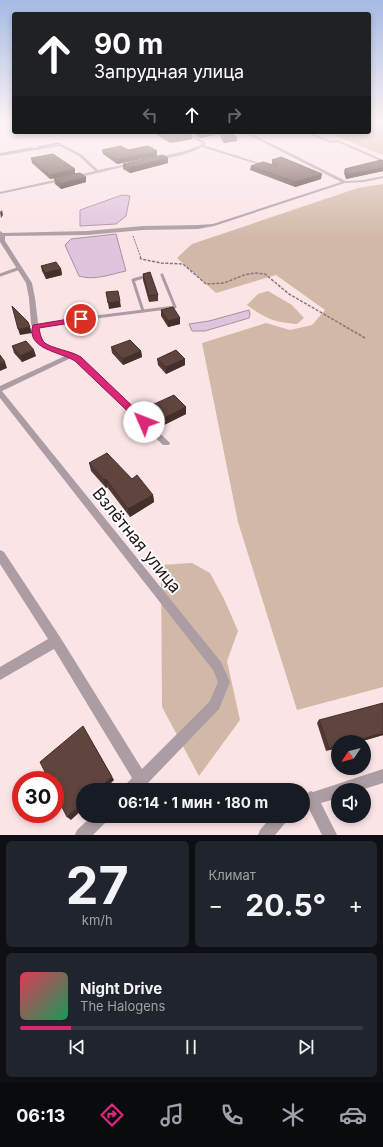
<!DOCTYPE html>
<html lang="ru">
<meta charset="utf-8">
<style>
:root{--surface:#171b24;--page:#20242c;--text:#f1f3f6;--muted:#9ea1a6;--line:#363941;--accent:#db2777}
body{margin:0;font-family:Inter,sans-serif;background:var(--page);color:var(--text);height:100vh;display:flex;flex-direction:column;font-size:15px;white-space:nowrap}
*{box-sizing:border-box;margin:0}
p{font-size:13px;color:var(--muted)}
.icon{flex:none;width:22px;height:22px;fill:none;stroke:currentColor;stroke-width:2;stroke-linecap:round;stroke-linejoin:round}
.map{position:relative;height:835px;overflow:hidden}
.side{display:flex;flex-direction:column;gap:6px;padding:6px;background:#0d0f14;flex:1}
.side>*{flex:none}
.hud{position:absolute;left:12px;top:12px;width:359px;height:122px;border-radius:4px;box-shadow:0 2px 6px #0003;background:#202124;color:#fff;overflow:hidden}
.needle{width:26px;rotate:234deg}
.controls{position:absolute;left:331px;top:735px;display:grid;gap:8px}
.controls a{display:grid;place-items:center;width:40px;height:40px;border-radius:50%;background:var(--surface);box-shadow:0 2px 6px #0003;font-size:20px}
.speed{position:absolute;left:12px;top:771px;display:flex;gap:8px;font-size:20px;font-weight:700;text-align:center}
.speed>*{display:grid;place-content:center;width:52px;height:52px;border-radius:50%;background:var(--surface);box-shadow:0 2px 6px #0003;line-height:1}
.speed .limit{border:6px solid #d22;background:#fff;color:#111}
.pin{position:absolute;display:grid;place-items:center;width:34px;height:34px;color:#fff;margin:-17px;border:2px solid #fff;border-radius:50%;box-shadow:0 1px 4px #0007}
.me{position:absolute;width:44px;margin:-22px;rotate:314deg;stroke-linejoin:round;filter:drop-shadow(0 0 3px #0008)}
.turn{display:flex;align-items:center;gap:14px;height:84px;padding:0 16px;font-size:18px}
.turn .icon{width:52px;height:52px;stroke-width:2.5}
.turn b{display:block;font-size:28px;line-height:34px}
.lanes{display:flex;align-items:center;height:38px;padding:0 16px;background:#0003;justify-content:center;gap:20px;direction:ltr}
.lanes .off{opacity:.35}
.big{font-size:30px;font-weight:700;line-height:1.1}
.side .tile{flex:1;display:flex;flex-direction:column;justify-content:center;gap:6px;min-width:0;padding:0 14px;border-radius:6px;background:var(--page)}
.side .dial{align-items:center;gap:0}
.dial b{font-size:52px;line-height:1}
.song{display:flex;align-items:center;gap:12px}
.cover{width:48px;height:48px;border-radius:6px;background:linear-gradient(135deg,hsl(350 70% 55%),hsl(150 70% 35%))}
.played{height:4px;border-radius:2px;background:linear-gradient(90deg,var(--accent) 15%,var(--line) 15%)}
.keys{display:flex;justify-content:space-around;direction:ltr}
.heat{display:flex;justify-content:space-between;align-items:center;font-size:22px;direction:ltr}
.side .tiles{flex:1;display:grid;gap:6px;grid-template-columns:1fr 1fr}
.tile:last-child{grid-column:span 2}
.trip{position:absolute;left:76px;top:783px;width:234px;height:40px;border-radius:20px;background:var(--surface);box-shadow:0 2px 6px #0003;font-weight:700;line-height:40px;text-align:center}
.tab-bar{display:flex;height:64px;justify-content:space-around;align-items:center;background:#090b0e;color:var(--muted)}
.tab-bar .icon{width:28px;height:28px}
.tab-bar .selected{color:var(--accent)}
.tab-bar b{font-size:18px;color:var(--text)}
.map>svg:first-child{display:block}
.green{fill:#d1b8a7}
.water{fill:#e0c4dd;stroke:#a790a2}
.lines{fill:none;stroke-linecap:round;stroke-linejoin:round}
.stream{stroke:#a790a2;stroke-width:1.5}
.path-far1{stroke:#887779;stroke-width:1;stroke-dasharray:2 1;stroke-linecap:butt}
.path{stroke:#887779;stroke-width:1.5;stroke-dasharray:3 1.5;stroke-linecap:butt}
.service-far1{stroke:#ac9ca3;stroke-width:2}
.service{stroke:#ac9ca3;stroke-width:3}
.minor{fill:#ac9ca3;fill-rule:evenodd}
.wall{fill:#533a35}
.shaded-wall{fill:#43302b}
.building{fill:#60443e;stroke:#43302b}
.route{fill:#db2777;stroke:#8e194d}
.labels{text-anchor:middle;stroke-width:4;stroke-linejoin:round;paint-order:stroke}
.near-street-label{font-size:17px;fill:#221617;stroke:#fff}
</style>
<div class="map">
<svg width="383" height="835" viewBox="0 0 383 835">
<rect width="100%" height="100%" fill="#fae4e6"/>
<g class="green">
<path d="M369 123H383V155L326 132H369Z"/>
<path d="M383 184V687L297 710 238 522 202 343 266 323 290 330 312 325 325 310 276 275 216 293 177 258 192 244 358 188Z"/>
<path d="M268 291 292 305 304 318 297 324C274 322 266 319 247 305L258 294Z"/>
<path d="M192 563 210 573 224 599 238 631 227 661 240 720 199 776 162 707 161 565Z"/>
</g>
<g class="water">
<path d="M122 195 130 196 126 216 116 224 80 226V210Z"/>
<path d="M116 234 126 271C111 274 94 281 79 276L65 245 71 239Z"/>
<path d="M249 310 250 314 249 318 205 331H192L189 324 209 321Z"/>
</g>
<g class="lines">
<g class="stream">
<path d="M38 147 59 143 63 146"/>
<path d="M0 154 32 148"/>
</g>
<g class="path-far1">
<path d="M0 127 14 125"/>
<path d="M133 236 141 258"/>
</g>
<path class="path" d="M140 257 141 259 161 263 183 264 206 284 224 283 244 275 255 273 265 274 289 294 365 338"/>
<path class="service-far1" d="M202 146 263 165"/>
<g class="service">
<path d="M0 275 20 268"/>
<path d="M143 311 133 280 147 276"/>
<path d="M35 327 96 317 175 307 162 275"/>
</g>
<g class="minor">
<path d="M183 132H188L206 143C200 152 165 160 154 160V158L185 151 201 145 202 143Z"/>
<path d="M243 132H248L346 181 364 180 383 176V178L364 182 345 183 214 226 198 229 143 230 87 235 5 236V241L32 283 35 298 39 331 44 342 51 347 74 353 81 357 170 443 169 445H163L75 361 71 358 2 391 221 662 230 682 219 709 146 785 140 790H123L125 785 132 778 54 649 0 680V667L48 639 0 564V550L4 552 60 637 142 769 210 701 218 682 213 670 0 398V386L65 356 42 347 35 337 31 323 29 298 26 283 0 242V231L3 233 87 231 143 226 198 225 213 224 341 182Z"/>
<path d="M304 132H309L331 141 338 140 383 160V162L337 142 330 143Z"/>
<path d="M61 144 81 154 98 170 132 163 134 164 98 173 0 194V192L95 171 79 156 60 146 0 156V154Z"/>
<path d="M383 769V783L361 790H338V798L321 803 337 835H322L308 807 303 809V795L311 791 313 792Z"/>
<path d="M92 816H109L107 821 93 835H75L77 830Z"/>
<path d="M272 816H289L287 821 275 835H258L260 830Z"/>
</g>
</g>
<g class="wall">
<path d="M152 132H187L192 139 170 143Z"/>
<path d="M191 132H230L237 141 224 143 222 141 220 134 200 138Z"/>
<path d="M102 150H128L157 156 117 164 103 154Z"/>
<path d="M31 158 75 169V174L50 179 32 163Z"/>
<path d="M272 160 321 179 295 187 250 170 251 166 272 164Z"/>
<path d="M383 161V171L346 179 344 173 345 169Z"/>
<path d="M168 163 130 173 123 169V164Z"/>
<path d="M54 178 86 182 61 189 55 184Z"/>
<path d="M41 266 61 269 62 275 46 279 42 271Z"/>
<path d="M143 274 158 295V301L149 302 143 280Z"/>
<path d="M161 310 180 318V324L168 327 161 316Z"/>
<path d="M12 346 36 356 22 362 14 353Z"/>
<path d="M111 347 141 351 142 357 123 365 112 353Z"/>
<path d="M157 359H185V365L166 374 158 365Z"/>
<path d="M152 405 186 407V414L164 425 153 412Z"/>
<path d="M89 463 132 479 153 495 154 502 130 517 107 487 106 488 91 471Z"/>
<path d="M319 720 383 735 359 742H338L326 751 317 723Z"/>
</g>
<g class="shaded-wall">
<path d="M208 132H220V134L200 138V133Z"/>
<path d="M192 135V139L170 143V139Z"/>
<path d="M237 137V141L224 143V139Z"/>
<path d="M157 151V156L117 164V160Z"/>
<path d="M168 158V163L130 173 129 168Z"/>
<path d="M383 168V171L346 179V175Z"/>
<path d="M75 169V174L50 179 49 175Z"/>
<path d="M322 174 321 179 295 187V182Z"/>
<path d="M86 177V182L61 189V184Z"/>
<path d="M2 210 3 215 1 218 0 212Z"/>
<path d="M61 269 62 275 46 279 45 273Z"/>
<path d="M120 301 121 307 109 309 108 303Z"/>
<path d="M180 318V324L168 327V321Z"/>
<path d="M30 327 32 333 20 335 18 329Z"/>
<path d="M34 350 36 356 22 362 20 356Z"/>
<path d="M141 351 142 357 123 365V359Z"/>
<path d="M185 359V365L166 374V367Z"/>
<path d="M5 362 7 368 0 371V364Z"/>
<path d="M186 407V414L164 425V418Z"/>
<path d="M106 479 107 487 106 488 104 480Z"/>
<path d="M153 495 154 502 130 517 128 509Z"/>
<path d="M83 726 114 780 104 790H97Z"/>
<path d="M383 733V735L359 742H351Z"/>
<path d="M338 746V748L326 751 329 748Z"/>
<path d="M83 802V809L71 820 67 817Z"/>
</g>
<g class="building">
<path d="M159 132H187L192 135 170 139Z"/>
<path d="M198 132H208L200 133Z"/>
<path d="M221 132H230L237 137 224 139 222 137Z"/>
<path d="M121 146 128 150 148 146 157 151 117 160 102 150Z"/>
<path d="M53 154 75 169 49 175 31 158Z"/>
<path d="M163 155 168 158 129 168 123 164Z"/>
<path d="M281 157 322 174 295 182 251 166 263 162 277 166 279 162 272 160Z"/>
<path d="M381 160 383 161V168L346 175 345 169Z"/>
<path d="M80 173 86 177 61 184 54 178Z"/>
<path d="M56 262 61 269 45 273 41 266Z"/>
<path d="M150 272 158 295 149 296 143 274Z"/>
<path d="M118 291 120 301 108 303 106 292Z"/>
<path d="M12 306 28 322 30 327 18 329Z"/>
<path d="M173 307 180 318 168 321 161 310Z"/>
<path d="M130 340 141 351 123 359 111 347Z"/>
<path d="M26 341 34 350 20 356 12 346Z"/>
<path d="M176 350 185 359 166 367 157 359Z"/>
<path d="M0 355 5 362 0 364Z"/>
<path d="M174 395 186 407 164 418 152 405Z"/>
<path d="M107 453 132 479 137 475 153 495 128 509 106 479 104 480 89 463Z"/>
<path d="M383 703V733L351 742H338V746L329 748 319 720Z"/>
<path d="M83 726 112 777 97 790H83V802L67 817 55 793V780H49L40 762Z"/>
</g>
<linearGradient id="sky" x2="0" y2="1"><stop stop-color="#a5bae4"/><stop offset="0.51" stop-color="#fdf3f4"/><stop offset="1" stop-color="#fdf3f4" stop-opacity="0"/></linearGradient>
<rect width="383" height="240" fill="url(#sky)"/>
<path class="route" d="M81 317 84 319 83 321 39 328C40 333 41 340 45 343 51 348 71 351 81 357L147 420 148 422 147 424H141L75 361C61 352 25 349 33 325Z"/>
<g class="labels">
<g class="near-street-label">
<text transform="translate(137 540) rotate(51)" y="6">Взлётная улица</text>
</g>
</g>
</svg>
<div class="controls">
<a><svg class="needle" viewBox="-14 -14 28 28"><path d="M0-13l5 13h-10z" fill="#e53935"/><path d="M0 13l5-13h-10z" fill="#9ea1a6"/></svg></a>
<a><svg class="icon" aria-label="sound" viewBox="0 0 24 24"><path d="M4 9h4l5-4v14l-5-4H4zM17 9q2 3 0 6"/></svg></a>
</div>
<div class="speed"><div class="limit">30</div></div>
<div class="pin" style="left:81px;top:319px;background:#d93025"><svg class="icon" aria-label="arrive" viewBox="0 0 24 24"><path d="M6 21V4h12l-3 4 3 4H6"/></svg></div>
<svg class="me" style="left:144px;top:422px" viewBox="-20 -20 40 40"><circle r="19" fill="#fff"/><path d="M0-13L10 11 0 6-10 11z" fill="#db2777"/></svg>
<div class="trip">06:14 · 1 мин · 180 m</div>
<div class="hud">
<div class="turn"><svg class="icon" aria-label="ahead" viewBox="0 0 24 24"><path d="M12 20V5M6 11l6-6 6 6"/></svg><div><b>90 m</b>Запрудная улица</div></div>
<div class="lanes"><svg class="icon off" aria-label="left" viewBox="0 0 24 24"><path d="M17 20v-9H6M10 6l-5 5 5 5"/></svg><svg class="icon" aria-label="ahead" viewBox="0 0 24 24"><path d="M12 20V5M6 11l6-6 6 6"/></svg><svg class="icon off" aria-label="right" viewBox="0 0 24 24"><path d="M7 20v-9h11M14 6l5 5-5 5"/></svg></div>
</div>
</div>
<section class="side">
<div class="tiles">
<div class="tile dial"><b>27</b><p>km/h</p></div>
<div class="tile"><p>Климат</p>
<div class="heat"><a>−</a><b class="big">20.5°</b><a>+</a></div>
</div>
<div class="tile">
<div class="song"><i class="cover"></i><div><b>Night Drive</b><p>The Halogens</p></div></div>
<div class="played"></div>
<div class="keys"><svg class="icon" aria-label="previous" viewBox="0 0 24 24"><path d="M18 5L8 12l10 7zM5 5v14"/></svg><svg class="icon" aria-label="pause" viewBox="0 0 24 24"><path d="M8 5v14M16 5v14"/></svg><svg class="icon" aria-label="next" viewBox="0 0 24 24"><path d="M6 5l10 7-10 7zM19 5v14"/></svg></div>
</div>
</div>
</section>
<nav class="tab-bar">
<b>06:13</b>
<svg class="icon selected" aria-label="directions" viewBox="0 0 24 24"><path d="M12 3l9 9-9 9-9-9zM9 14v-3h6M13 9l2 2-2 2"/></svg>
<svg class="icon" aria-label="music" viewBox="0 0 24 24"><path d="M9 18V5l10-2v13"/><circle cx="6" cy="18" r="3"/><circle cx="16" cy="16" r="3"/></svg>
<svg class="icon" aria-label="phone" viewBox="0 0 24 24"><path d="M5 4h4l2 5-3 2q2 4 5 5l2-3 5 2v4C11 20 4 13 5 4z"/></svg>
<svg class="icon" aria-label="climate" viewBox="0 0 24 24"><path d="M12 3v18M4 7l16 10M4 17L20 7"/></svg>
<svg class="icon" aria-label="car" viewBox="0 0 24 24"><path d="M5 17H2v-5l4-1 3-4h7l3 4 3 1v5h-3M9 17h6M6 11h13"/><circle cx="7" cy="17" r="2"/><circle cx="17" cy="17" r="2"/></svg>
</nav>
